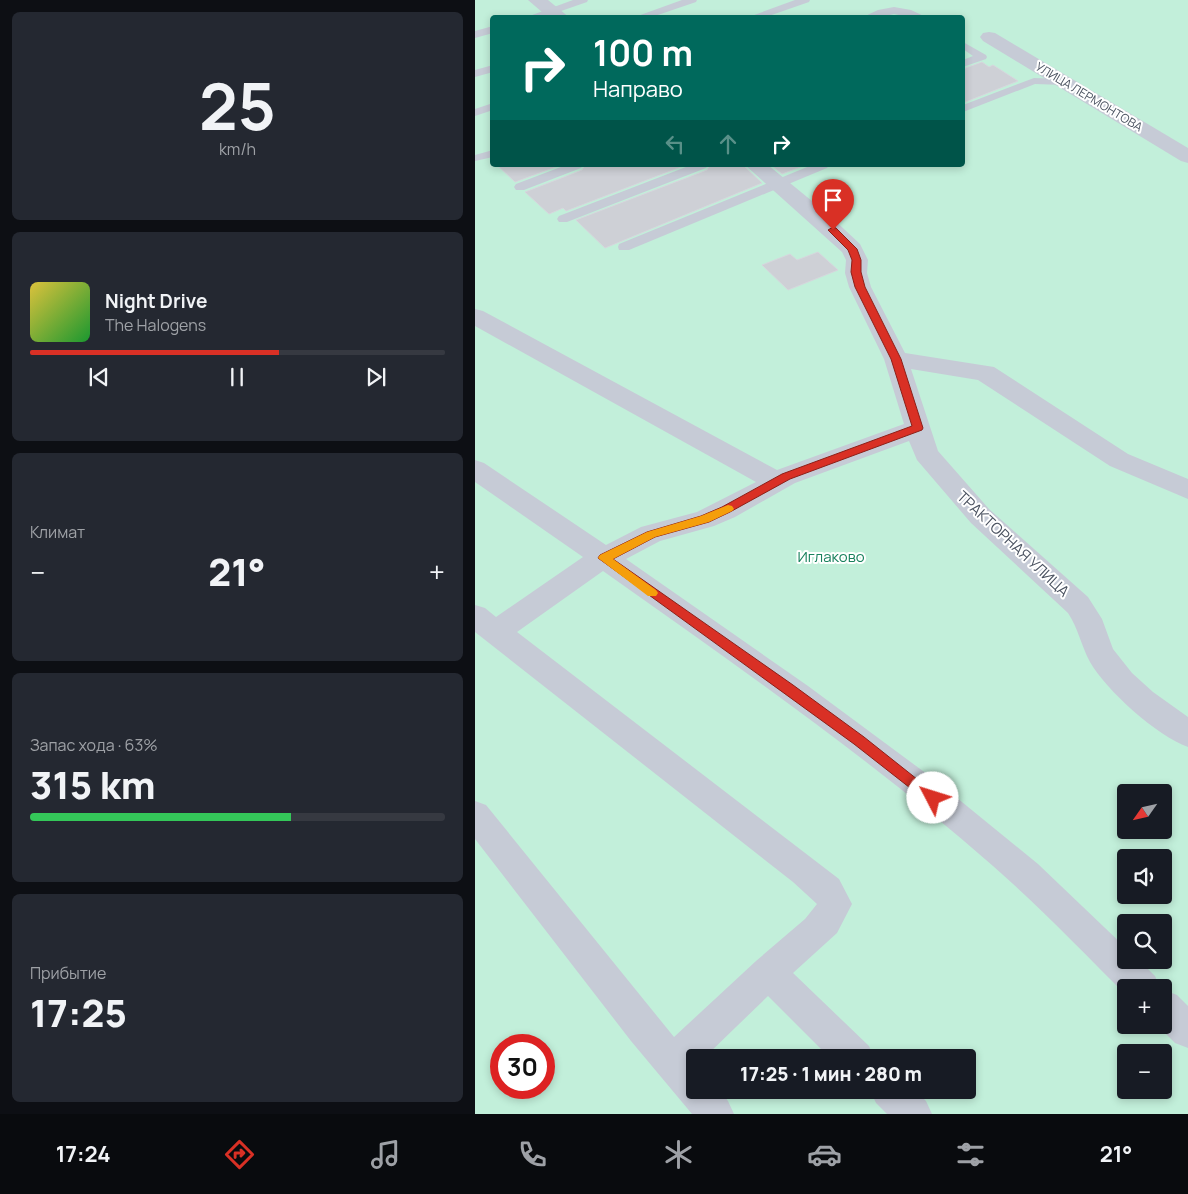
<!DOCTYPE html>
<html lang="ru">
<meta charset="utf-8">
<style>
:root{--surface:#171b24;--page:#242831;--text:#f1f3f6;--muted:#9ea1a6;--line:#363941;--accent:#d93025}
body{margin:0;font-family:Manrope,sans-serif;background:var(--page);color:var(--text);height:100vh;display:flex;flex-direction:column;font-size:19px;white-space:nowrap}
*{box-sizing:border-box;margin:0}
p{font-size:16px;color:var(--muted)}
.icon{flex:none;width:28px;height:28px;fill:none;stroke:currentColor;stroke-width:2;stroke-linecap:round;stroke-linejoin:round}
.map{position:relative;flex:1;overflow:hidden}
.side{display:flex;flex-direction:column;gap:12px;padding:12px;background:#0d0f14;width:475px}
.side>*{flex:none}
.hud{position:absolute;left:15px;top:15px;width:475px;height:152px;border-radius:5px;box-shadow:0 2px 8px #0003;background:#00695c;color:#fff;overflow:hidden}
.needle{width:32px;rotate:236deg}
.buttons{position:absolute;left:642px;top:784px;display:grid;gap:10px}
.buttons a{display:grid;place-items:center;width:55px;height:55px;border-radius:5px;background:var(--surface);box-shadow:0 2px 8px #0003;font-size:25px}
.speed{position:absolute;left:15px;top:1034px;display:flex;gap:10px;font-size:25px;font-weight:700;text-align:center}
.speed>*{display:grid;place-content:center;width:65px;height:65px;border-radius:50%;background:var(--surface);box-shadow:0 2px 8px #0003;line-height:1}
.speed .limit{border:8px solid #d22;background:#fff;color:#111}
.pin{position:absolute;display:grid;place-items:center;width:42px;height:42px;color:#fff;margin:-51px -21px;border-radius:50% 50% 50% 0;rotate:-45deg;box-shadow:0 0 5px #0007}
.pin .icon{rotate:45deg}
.me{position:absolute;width:55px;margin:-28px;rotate:310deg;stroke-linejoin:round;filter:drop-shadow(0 0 4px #0008)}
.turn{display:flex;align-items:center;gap:18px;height:105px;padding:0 20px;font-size:22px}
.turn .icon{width:65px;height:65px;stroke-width:2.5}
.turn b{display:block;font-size:35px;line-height:42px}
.lanes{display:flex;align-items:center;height:48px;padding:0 20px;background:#0003;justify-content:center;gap:25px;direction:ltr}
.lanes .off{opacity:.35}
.big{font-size:38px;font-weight:800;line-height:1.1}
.side .tile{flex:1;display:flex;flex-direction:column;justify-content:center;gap:8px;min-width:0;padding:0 18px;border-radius:8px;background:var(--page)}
.side .dial{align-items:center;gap:0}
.dial b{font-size:65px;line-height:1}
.song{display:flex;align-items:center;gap:15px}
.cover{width:60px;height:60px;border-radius:8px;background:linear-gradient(135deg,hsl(50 70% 55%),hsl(130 70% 35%))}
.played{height:5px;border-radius:2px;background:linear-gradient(90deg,var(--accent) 60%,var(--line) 60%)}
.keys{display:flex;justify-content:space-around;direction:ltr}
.heat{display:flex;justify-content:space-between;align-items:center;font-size:28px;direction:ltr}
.charge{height:8px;border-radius:4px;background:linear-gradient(90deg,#34c759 63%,var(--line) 0)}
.trip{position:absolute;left:211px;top:1049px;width:290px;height:50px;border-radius:5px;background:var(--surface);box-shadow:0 2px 8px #0003;font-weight:800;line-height:50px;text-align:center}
.tab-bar{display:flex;height:80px;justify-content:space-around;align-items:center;background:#090b0e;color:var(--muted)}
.tab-bar .icon{width:35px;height:35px}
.tab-bar .selected{color:var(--accent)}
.tab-bar b{font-size:22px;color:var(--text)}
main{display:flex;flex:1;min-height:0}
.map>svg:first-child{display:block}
.green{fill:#c2efda;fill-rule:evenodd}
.building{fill:#ced0d6;stroke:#d6d7dd}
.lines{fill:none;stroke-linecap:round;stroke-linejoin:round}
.lane{fill:#c6cbd6;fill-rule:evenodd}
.street{fill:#c6cbd6;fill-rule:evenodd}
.route{fill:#d93025;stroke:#8d1f18}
.slow{fill:#f59e0b}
.labels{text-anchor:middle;stroke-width:4;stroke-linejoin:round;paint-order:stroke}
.far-street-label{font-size:12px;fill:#49515f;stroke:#fff}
.street-label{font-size:15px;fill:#49515f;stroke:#fff}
.park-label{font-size:15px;fill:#19815d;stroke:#fff}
</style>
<main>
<section class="side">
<div class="tile dial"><b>25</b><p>km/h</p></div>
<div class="tile">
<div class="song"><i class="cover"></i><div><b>Night Drive</b><p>The Halogens</p></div></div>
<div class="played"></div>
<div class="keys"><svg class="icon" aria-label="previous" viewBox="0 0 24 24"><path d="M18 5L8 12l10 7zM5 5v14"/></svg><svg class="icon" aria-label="pause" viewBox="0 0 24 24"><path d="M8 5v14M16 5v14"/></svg><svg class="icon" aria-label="next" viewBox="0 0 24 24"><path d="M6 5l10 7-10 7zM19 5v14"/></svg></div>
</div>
<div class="tile"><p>Климат</p>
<div class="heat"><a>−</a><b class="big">21°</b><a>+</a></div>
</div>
<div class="tile"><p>Запас хода · 63%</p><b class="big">315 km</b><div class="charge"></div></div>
<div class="tile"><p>Прибытие</p><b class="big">17:25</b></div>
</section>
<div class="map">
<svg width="713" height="1114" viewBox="0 0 713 1114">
<rect width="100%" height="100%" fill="#f4f2f1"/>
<path class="green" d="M0 0H713V1114H0ZM18 18H488V165H18ZM651 792H689V830H651ZM651 858H689V895H651ZM651 922H689V960H651ZM651 988H689V1025H651ZM26 1045H69V1088H26ZM651 1052H689V1090H651ZM220 1058H492V1090H220Z"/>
<g class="building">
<path d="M507 62 514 67 518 65 543 81 488 103V69Z"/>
<path d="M22 165H86L40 182Z"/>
<path d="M110 165H211L91 211 88 208 74 214 50 192 107 170Z"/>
<path d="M235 165H268L287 183 130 248 101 220 232 170Z"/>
<path d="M296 165H328V166L307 174Z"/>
<path d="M343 252 363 270 313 290 287 265 315 254 322 260Z"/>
</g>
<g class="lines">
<g class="lane">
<path d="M98 0H113L112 2 66 18H49Z"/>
<path d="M207 0H222L221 2 174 18H157Z"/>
<path d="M320 0H335L334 2 288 18H271Z"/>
<path d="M419 7 436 10 453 18H438L419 14 402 18H386L403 10Z"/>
<path d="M18 26V33L0 38V31Z"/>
<path d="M488 42 511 55 512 57 511 59 488 67V60L498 56 488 49Z"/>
<path d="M18 65V72L0 77V70Z"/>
<path d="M559 78 589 79 595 82 589 85 560 84 488 112V105Z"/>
<path d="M18 103V110L0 116V109Z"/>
<path d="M18 150V157L0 161V155Z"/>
<path d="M91 165H108L106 168 49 190H41L39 187 41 184Z"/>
<path d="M216 165H233L231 168 92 222H84L82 219 84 216Z"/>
<path d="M337 165H354L352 168 154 250H144L143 247 144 244Z"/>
</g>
<g class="street">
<path d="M53 0H73L95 18H74Z"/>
<path d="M514 32 520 33 713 148V163L706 161 508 41 505 37 508 33Z"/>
<path d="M270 165H293L354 215 385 244 393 260 392 273 396 287 430 353 519 367 653 454 713 479V499L635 466 503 380 436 369 463 451 514 509 613 597 627 619 638 649 657 673 678 692 713 717V747C682 736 631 690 615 662 606 645 603 628 593 613L496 523 442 460 434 441 320 483 260 517 239 526 185 541 151 559 333 686 460 780 563 864 651 948V960H664L680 976 685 988H651V995C608 952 565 907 518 866 396 759 261 665 128 571L42 632 364 879 377 904 362 933 318 973 394 1046 399 1058H355L293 996 229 1058H220V1090H245L253 1101 259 1114H217L156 1041 0 839V801L11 805 199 1037 281 961 330 919 342 904 318 882 0 632V605L10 608 21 617 108 557 0 482V460L9 463 131 545 166 527 222 512 281 482 0 326V309L8 311 302 470 429 424 409 359 374 287 370 273 371 260 367 252Z"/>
<path d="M689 990 702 995 713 1006V1048L700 1043 682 1025H689Z"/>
<path d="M395 1090H440L451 1101 457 1114H412L401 1103Z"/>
</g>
</g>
<path class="route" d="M358 227 361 228 382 249 386 260V272L390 287 426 359 448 428 447 430 315 479 255 512 234 522 180 537 138 559 318 685 389 737 462 795 464 798 462 802 458 804 453 802 379 744 123 558 125 555 172 532 226 516 247 507 307 474 437 426 416 359 380 287 376 272 377 260 373 250 353 230Z"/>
<path class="slow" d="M253 505 257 506 259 509 257 511 234 522 180 537 138 559 181 590 183 593 181 596H173L123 558 125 555 172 532 226 516Z"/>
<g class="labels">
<g class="far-street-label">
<text transform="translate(614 97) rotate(31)" y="4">УЛИЦА ЛЕРМОНТОВА</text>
</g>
<g class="street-label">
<text transform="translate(538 544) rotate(43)" y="5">ТРАКТОРНАЯ УЛИЦА</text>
</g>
<g class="park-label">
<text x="356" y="562">Иглаково</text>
</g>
</g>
</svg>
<div class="buttons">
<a><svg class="needle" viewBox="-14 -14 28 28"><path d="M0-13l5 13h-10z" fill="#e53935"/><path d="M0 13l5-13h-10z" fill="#9ea1a6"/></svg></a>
<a><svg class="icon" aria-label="sound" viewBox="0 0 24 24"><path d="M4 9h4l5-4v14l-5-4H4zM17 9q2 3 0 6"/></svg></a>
<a><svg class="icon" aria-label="search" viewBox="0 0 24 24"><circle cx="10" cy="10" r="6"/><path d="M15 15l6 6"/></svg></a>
<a>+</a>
<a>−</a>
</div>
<div class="speed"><div class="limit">30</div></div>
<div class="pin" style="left:358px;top:230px;background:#d93025"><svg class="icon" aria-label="arrive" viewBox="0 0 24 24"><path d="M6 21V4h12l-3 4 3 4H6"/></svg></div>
<svg class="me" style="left:458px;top:798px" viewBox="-20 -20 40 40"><circle r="19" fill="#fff"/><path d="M0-13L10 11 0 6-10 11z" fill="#d93025"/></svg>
<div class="trip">17:25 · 1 мин · 280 m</div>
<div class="hud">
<div class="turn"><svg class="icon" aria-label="right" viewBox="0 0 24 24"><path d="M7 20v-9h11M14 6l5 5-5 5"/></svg><div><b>100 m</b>Направо</div></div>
<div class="lanes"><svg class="icon off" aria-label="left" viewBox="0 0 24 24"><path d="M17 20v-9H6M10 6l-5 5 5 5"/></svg><svg class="icon off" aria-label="ahead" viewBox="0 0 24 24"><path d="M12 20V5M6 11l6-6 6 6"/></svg><svg class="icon" aria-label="right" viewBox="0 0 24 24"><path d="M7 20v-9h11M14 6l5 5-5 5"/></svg></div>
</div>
</div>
</main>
<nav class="tab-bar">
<b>17:24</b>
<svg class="icon selected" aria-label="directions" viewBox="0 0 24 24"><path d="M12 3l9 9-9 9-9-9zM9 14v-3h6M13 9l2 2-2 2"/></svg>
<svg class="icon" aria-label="music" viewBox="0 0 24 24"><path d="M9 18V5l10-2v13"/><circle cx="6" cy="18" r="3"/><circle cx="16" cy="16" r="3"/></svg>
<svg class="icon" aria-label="phone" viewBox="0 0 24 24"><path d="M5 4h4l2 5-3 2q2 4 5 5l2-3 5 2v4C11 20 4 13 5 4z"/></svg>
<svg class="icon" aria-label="climate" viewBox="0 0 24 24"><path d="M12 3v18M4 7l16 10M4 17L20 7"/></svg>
<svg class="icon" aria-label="car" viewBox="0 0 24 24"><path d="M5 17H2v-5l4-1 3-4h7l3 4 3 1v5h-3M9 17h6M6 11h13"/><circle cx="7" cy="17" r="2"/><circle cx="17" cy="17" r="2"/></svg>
<svg class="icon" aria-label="filters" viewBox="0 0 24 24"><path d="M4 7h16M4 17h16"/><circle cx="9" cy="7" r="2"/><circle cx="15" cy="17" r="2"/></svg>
<b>21°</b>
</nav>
